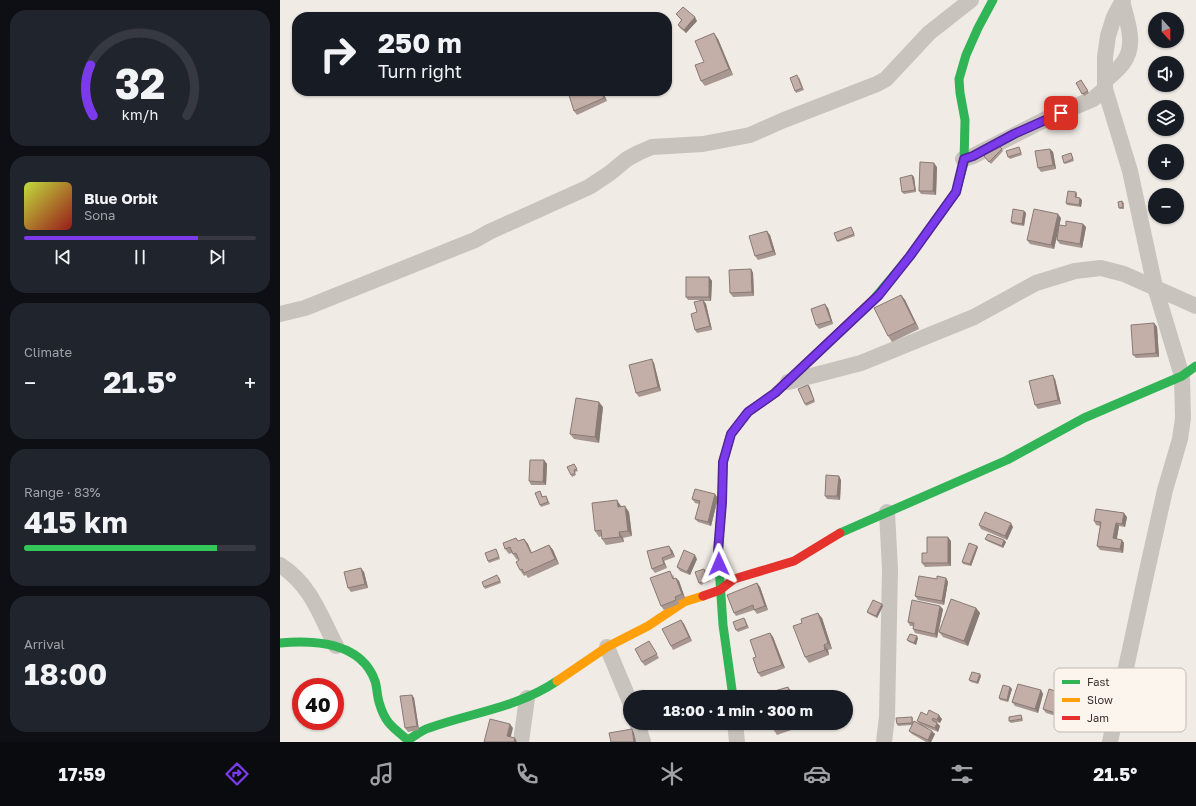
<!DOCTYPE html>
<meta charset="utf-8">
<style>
:root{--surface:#171b24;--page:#20242c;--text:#f1f3f6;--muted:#9ea1a6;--line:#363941;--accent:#7c3aed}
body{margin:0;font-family:"Golos Text",sans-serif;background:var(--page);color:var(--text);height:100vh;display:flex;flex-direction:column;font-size:15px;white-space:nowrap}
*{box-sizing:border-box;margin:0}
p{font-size:13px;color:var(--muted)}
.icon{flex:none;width:22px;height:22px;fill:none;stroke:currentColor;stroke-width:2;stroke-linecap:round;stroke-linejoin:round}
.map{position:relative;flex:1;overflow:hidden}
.side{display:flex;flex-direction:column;gap:10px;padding:10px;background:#0d0f14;width:280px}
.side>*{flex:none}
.hud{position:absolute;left:12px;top:12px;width:380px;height:84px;border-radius:16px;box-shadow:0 1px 3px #0004;background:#171b24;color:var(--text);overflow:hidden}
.needle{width:26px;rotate:159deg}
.buttons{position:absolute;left:868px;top:12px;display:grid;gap:8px}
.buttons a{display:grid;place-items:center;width:36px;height:36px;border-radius:50%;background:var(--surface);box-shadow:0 1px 3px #0004;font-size:20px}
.speed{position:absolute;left:12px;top:678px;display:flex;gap:8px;font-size:20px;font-weight:700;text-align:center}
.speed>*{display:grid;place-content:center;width:52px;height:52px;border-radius:50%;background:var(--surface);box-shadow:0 1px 3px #0004;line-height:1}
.speed .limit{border:6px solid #d22;background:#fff;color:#111}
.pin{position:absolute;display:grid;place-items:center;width:34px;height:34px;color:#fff;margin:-17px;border-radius:8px;box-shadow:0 2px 6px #0006}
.me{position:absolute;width:44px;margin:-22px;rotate:359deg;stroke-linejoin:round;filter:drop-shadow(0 0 3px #0008)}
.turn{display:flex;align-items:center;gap:14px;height:84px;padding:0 20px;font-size:18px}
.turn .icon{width:52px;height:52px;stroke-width:2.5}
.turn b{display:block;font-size:28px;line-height:34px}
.big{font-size:30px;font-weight:700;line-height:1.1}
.side .widget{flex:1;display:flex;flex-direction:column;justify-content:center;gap:6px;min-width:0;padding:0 14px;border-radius:16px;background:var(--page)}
.side .dial{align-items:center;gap:0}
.dial svg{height:104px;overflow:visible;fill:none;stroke:var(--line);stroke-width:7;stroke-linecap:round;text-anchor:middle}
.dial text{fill:var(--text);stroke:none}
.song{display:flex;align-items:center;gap:12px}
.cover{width:48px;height:48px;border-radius:6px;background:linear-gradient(135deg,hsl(70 70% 55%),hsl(0 70% 35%))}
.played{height:4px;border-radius:2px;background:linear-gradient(90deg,var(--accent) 75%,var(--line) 75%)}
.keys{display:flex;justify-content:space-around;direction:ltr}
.heat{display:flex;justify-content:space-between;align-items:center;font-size:22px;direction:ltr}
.charge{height:6px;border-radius:3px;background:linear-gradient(90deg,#34c759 83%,var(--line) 0)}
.trip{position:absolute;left:343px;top:690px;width:230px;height:40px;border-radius:20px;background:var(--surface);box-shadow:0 1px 3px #0004;font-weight:700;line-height:40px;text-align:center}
.tab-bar{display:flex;height:64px;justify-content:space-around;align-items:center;background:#090b0e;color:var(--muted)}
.tab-bar .icon{width:28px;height:28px}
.tab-bar .current{color:var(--accent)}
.tab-bar b{font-size:18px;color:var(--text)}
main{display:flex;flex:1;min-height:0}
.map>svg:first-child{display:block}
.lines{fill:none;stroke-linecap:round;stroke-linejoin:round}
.street{stroke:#c9c3be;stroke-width:16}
.fast{stroke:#30b455;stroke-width:9}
.slow{stroke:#ff9f0a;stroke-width:9}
.jam{stroke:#e5322d;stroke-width:9}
.wall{fill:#a89690}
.shaded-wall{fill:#887a75}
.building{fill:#c3afa7;stroke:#887a75}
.route-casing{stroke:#51269a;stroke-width:10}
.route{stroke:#7c3aed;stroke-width:7}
.key{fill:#fbf5ee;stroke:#c1bab4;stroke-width:1}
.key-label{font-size:11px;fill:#3b302b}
</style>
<main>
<section class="side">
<div class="widget dial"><svg viewBox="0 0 100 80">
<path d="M14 69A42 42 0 1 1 86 69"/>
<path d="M14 69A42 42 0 0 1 12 30" stroke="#7c3aed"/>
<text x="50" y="56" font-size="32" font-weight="700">32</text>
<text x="50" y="72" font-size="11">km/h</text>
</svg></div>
<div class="widget">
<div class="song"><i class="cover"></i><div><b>Blue Orbit</b><p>Sona</p></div></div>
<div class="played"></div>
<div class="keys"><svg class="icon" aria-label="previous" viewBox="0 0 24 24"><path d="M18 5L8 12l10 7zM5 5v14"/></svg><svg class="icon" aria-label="pause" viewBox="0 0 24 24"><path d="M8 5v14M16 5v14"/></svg><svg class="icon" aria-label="next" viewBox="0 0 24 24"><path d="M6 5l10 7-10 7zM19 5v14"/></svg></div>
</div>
<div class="widget"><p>Climate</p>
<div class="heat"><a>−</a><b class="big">21.5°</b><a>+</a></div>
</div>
<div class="widget"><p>Range · 83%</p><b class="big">415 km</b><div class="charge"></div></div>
<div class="widget"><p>Arrival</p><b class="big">18:00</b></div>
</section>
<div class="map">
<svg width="916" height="742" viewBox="0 0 916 742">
<rect width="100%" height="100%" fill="#f0ebe5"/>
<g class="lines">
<g class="street">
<path d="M825 81C831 75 838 70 843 63 857 45 847 21 842 1"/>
<path d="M683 159 693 156 770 117 813 99 825 89"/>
<path d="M0 314 25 308 195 240 209 232 309 187 330 173 347 159 358 153 372 147 423 144 470 135 504 120 597 84 606 79 649 33 691 0"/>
<path d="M508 382 581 363 694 317 756 283 795 271 821 268 844 274 916 306"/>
<path d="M0 565C31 585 40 615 56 646"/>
<path d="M327 647 350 702"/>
<path d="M357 723 363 742"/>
<path d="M455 723 457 742"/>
<path d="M241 742 247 698"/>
<path d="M604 742 607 717 610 570 607 512"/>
<path d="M830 742 866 575 885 490 900 439 903 418 902 376 875 287 850 171 825 89V57L828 36 834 17 843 0"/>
</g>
<g class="fast">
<path d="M594 299 630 256 676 192 684 163 685 120 680 93 679 79 686 55 698 28 713 0"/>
<path d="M449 441 443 462 442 502 438 552 443 625 453 697"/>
<path d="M560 533 727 460 804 418 902 376 916 366"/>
<path d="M0 643C35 640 81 642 95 681 97 687 97 695 99 702 105 723 112 727 128 740 135 736 142 730 149 728 194 712 237 708 277 681"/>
</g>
<path class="slow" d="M277 681 327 647 368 626 404 602 423 596"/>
<g class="jam">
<path d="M449 441 451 434 468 412 495 393 594 299"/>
<path d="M423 596 440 590 454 579 514 561 560 533"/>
</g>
</g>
<g class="wall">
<path d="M396 14 417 21 406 33 400 28 398 25 401 20Z"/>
<path d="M438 39 453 75 425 86 421 81 424 62Z"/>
<path d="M519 77 524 90 516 93 515 91Z"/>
<path d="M801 80 809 93 804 96 796 83Z"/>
<path d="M291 91H322L327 101 297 115 294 111Z"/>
<path d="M722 149 723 151 711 164 704 156Z"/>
<path d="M740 149 742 155 730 159 728 157Z"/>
<path d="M770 149 773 152 776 169 761 172 758 168Z"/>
<path d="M791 153 794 161 785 164 784 163Z"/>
<path d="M657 167 656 195 641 194 639 191Z"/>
<path d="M632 175 634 177 636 192 624 194 622 192Z"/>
<path d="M797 194 796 198 802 200 801 207 787 205 786 203Z"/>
<path d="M842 201 844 203V209H840L839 208Z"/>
<path d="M744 211 746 213 744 226 732 224 731 222Z"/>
<path d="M781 218 774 249 750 244 747 240Z"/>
<path d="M803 224 806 227 802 248 780 244 777 240 786 226Z"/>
<path d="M572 229 575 236 558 242 557 241Z"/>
<path d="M490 235 496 255 478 260 475 256Z"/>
<path d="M471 269 473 273 474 296 453 297 450 293Z"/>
<path d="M429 277 432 281 431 301H424L426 304 432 330 417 333 415 330 417 312 420 300H408L406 297Z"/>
<path d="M621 295 625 300 639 329 612 342 608 336Z"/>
<path d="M548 308 553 324 539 329 536 325Z"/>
<path d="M874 323 877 327 879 357 856 358 853 355Z"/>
<path d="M374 363 381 391 359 397 356 393Z"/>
<path d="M775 379 781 404 758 409 755 405Z"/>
<path d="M528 385 530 387 535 402 526 406 525 404Z"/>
<path d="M323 407 319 443 294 439 290 434Z"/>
<path d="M264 460 267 464 266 485H251L249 481Z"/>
<path d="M294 464 298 471 295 472 296 475 292 477 291 475Z"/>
<path d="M561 480 560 500 547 499 545 496Z"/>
<path d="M261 493 263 497 267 498 270 504 261 507 260 505Z"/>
<path d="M438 498 431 526 418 522 415 519 419 504 415 503 412 499Z"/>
<path d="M341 506V507L349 512 352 536 343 538 344 542 326 545 322 539V536L319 537 315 531Z"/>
<path d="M847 517 845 527 839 526 837 539 844 543 843 553 820 550 817 546 820 526 816 525 814 521Z"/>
<path d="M699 525 733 527 727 540 701 529Z"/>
<path d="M236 538 238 541 244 539 248 544 252 553 269 545 273 550 279 564 248 578 246 575 244 576 240 570 238 559 237 560 232 553 229 554 225 549Z"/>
<path d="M705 539 724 540 726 542 723 548 707 541Z"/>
<path d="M671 541V566L645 567 642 563 647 553Z"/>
<path d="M697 546 698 547 691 566 683 564 682 562Z"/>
<path d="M216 549 220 559 209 563 208 561Z"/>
<path d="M392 550 395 557 384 561 387 568 375 573 372 569 367 551Z"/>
<path d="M417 559 410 575 400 571 397 567Z"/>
<path d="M425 570 430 581 421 585 419 583Z"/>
<path d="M84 572 88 588 71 592 68 588Z"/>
<path d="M393 574 394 578H396L399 581 405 598 398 601 399 604 384 610 381 606Z"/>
<path d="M219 577 221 583 205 589 204 587Z"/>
<path d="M666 578 668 582 664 605 638 600 635 596 657 579Z"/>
<path d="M477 583 480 587 488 610 477 614 474 610 456 616 454 613Z"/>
<path d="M602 604 603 606 597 618 589 614 587 612Z"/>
<path d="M696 608 700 613 688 646 663 637 659 632Z"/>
<path d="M663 609 657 638 635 633 633 629V626H630L628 622Z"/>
<path d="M542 618 552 649 548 650 549 655 529 663 525 657Z"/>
<path d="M465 619 469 628 458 632 456 630Z"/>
<path d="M401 620 404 624 412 641 393 650 391 646Z"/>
<path d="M490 633 493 637 505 668 481 677 478 673 476 657Z"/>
<path d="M638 638 636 645 629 642 627 640Z"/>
<path d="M369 641 379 658 365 666 362 662Z"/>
<path d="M701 676 698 684 691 682 689 680Z"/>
<path d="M730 687 732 689 728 702 720 700 719 698Z"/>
<path d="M761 690 763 694 758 713 735 706 732 702Z"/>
<path d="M132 695 134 698 139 730 128 732 125 728Z"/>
<path d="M797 700 791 720 766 713 763 709Z"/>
<path d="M647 715 662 719 660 723 656 722 660 726 658 732 641 725 655 734 651 742H646L632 734 629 731 632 725 618 726 617 724 632 717 633 719V722L640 724 637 721Z"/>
<path d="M741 715 742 717 743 721 731 723 729 721Z"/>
<path d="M491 723H522L523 726 497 735 493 729Z"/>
</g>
<g class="shaded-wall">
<path d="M415 17 417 21 406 33 404 30Z"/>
<path d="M434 33 438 39 453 75 449 69Z"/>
<path d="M321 91H322L327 101 324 98Z"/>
<path d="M770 149 773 152 776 169 773 165Z"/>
<path d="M654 163 657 167 656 195 653 191Z"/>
<path d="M632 175 634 177 636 192 635 190Z"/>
<path d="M796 192 797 194 796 199 795 197Z"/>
<path d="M800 198 802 200 801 207 799 205Z"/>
<path d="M744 211 746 213 744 226 742 224Z"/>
<path d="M778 214 781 218 774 249 771 245Z"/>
<path d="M803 224 806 227 802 248 800 244Z"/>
<path d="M487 231 490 235 496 255 493 251Z"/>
<path d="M471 269 473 273 474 296 472 292Z"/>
<path d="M429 277 432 281 431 301 429 297Z"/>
<path d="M621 295 625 300 639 329 635 323Z"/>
<path d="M423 300 426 304 432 330 430 326Z"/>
<path d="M545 304 548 308 553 324 551 321Z"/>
<path d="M874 323 877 327 879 357 876 353Z"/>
<path d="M372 359 374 363 381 391 378 387Z"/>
<path d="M773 375 775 379 781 404 778 400Z"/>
<path d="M319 402 323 407 319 443 315 437Z"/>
<path d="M264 460 267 464 266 485 263 482Z"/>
<path d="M559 476 561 480 560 500 557 496Z"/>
<path d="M435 494 438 498 431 526 428 522Z"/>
<path d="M337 500 341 506 342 513 338 507Z"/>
<path d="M345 506 349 512 352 536 348 531Z"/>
<path d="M844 513 847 517 845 527 842 524Z"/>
<path d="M731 523 733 527 727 540 725 536Z"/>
<path d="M836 523 839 526 836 542 833 538Z"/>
<path d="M339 532 343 538 344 542 340 537Z"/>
<path d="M668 537 671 541V566L668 563Z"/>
<path d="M244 539 248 544 254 559Z"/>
<path d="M724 540 726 542 723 548 722 546Z"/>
<path d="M842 540 844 543 843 553 840 549Z"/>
<path d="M269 545 273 550 279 564 275 559Z"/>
<path d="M389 546 392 550 395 557 392 554Z"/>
<path d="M697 546 698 547 691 566 690 564Z"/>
<path d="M415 555 417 559 410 575 407 572Z"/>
<path d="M382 558 384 561 387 568 384 564Z"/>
<path d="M81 568 84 572 88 588 85 584Z"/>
<path d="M396 578 399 581 405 598 402 594Z"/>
<path d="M666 578 668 582 664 605 662 601Z"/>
<path d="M477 583 480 587 488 610 485 606Z"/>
<path d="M602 604 603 606 597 618 596 616Z"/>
<path d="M660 606 663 609 657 638 655 634Z"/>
<path d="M696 608 700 613 688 646 684 641Z"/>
<path d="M538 613 542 618 552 649 548 643Z"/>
<path d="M401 620 404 624 412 641 409 637Z"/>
<path d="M490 633 493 637 505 668 502 665Z"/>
<path d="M637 636 638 638 636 645 634 643Z"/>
<path d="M544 645 548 650 549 655 545 650Z"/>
<path d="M700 674 701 676 698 684 697 682Z"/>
<path d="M508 687 512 692 513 697H511Z"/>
<path d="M730 687 732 689 728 702 727 700Z"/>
<path d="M761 690 763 694 758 713 755 709Z"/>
<path d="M132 695 134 698 139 730 137 726Z"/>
<path d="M794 697 797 700 791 720 788 717Z"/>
<path d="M659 715 662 719 660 723 657 720Z"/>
<path d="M657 723 660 726 658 732 655 728Z"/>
<path d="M230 724 233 728 230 740 227 736Z"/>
<path d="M352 729 354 733 356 742H354Z"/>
<path d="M652 731 655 734 651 742H649L648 740Z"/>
<path d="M235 738 237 742H234Z"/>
</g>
<g class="building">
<path d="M403 7 415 17 404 30 398 25 402 20 396 14Z"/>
<path d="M434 33 449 69 421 81 415 65 424 62 415 41Z"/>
<path d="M517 75 522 88 515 91 510 78Z"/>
<path d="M801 80 808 91 802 94 796 83Z"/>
<path d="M291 91H321L324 98 294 111 288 92Z"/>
<path d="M716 143 722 149 709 162 704 156Z"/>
<path d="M739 147 741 153 728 157 726 151Z"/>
<path d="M770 149 773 165 758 168 755 151Z"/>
<path d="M791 153 793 159 784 163 782 156Z"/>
<path d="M640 162 654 163 653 191H639Z"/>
<path d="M632 175 635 190 622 192 620 178Z"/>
<path d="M788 191 796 192 795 197 800 198 799 205 786 203Z"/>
<path d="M842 201 843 207 839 208 838 202Z"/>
<path d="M733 209 744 211 742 224 731 222Z"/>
<path d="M754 209 778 214 771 245 747 240Z"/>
<path d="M786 221 803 224 800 244 777 240 779 225 786 226Z"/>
<path d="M571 227 574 234 557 241 554 233Z"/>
<path d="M487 231 493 251 475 256 469 236Z"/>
<path d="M471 269 472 292 450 293 449 270Z"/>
<rect x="406" y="277" width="23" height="20"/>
<path d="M621 295 635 323 608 336 594 308Z"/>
<path d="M423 300 430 326 415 330 411 314 417 312 414 302Z"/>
<path d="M545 304 551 321 536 325 531 309Z"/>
<path d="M874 323 876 353 853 355 851 325Z"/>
<path d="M372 359 378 387 356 393 349 365Z"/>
<path d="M773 375 778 400 755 405 749 381Z"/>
<path d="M528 385 534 400 525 404 518 389Z"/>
<path d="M296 398 319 402 315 437 290 434Z"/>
<path d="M250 460H264L263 482 249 481Z"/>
<path d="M294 464 297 469 294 470 295 473 291 475 287 467Z"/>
<path d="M546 475 559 476 557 496H545Z"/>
<path d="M415 489 435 494 428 522 415 519 420 501 412 499Z"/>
<path d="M260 491 262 497 266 496 268 502 260 505 255 493Z"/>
<path d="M337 500 338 507 345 506 348 531 339 532 340 537 322 539 321 530 315 531 312 503Z"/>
<path d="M816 509 844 513 842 524 836 523 833 538 842 540 840 549 817 546 821 522 814 521Z"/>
<path d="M705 512 731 523 725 536 699 525Z"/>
<path d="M708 534 724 540 722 546 705 539Z"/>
<path d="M647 537H668V563H642V553H647Z"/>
<path d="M236 538 238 541 244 539 251 553 269 545 275 559 244 573 242 569 240 570 236 562 239 560 236 553 233 554 230 547 225 549 223 543Z"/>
<path d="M689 543 697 546 690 564 682 562Z"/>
<path d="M389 546 392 554 382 558 384 564 372 569 367 551Z"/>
<path d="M216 549 219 557 208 561 205 553Z"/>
<path d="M404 550 415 555 407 572 397 567Z"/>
<path d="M81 568 85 584 68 588 64 572Z"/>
<path d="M424 569 428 580 419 583 415 572Z"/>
<path d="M390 571 393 579 396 578 402 594 395 597 396 600 381 606 370 578Z"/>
<path d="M217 575 220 581 204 587 202 582Z"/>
<path d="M639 576 657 579V576L666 578 662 601 635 596Z"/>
<path d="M477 583 485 606 474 610 473 605 454 613 447 595Z"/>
<path d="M671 599 696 608 684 641 659 632Z"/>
<path d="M593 600 602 604 596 616 587 612Z"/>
<path d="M632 600 660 606 655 634 633 629 634 623 628 622Z"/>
<path d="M538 613 548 643 544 645 545 650 525 657 513 626 522 623 521 619Z"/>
<path d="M464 618 467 626 456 630 453 622Z"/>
<path d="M401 620 409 637 391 646 382 629Z"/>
<path d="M490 633 502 665 478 673 473 658 476 657 470 640Z"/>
<path d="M630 634 637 636 634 643 627 640Z"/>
<path d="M369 641 377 654 362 662 355 649Z"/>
<path d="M692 672 700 674 697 682 689 680Z"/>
<path d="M738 684 761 690 755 709 732 702Z"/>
<path d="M723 685 730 687 727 700 719 698Z"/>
<path d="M508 687 511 697H486L485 694Z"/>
<path d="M769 689 794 697 788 717 763 709Z"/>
<path d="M132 695 137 726 125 728 120 696Z"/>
<path d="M649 710 659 715 657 720 653 718 652 720 657 723 655 728 637 721 641 712 647 715Z"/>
<path d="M741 715 742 719 729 721V717Z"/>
<path d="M632 717V723L617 724 616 718Z"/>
<path d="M210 719 230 724 227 736 235 738 234 742H204Z"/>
<path d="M634 721 652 731 648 740 629 731Z"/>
<path d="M491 723H512L493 729Z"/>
<path d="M352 729 354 742H331L329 733Z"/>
</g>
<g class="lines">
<defs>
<path id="route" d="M439 564 438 552 442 502 443 462 451 434 468 412 495 393 599 295 630 256 676 192 684 159 693 156 734 134 781 113"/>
</defs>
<use href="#route" class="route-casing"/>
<use href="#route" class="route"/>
</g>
<rect x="774" y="668" width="132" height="64" rx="6" class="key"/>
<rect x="782" y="680" width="18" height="4" fill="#30b455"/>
<rect x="782" y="698" width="18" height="4" fill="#ff9f0a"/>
<rect x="782" y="716" width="18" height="4" fill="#e5322d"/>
<g class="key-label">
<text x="807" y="686">Fast</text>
<text x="807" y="704">Slow</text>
<text x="807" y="722">Jam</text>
</g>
</svg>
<div class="buttons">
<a><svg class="needle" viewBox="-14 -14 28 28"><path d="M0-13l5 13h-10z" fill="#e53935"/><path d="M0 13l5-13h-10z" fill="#9ea1a6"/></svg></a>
<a><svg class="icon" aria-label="sound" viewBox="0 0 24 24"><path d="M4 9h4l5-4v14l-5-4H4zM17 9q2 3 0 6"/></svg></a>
<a><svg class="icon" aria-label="layers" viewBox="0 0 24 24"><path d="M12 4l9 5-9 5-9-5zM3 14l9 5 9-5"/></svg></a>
<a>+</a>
<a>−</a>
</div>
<div class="speed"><div class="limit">40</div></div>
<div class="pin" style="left:781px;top:113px;background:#d93025"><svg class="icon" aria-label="arrive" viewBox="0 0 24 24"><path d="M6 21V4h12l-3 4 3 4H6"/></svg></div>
<svg class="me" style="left:439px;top:564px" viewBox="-20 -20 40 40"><path d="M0-17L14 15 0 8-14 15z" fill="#7c3aed" stroke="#fff" stroke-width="4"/></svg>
<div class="trip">18:00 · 1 min · 300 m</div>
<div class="hud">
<div class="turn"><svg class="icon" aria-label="right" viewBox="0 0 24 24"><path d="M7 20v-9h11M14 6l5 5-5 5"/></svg><div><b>250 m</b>Turn right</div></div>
</div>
</div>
</main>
<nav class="tab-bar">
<b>17:59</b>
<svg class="icon current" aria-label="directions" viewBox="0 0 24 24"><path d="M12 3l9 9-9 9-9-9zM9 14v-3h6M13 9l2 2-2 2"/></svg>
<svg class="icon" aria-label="music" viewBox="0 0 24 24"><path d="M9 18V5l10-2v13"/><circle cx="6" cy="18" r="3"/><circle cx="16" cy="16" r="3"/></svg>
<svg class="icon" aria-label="phone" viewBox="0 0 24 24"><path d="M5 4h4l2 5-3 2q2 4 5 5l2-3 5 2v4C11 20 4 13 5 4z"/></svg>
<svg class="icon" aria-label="climate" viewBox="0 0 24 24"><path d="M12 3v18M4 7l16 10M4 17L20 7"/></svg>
<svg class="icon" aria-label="car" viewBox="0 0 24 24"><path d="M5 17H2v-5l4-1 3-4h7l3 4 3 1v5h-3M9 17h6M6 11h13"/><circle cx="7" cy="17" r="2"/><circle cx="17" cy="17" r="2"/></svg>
<svg class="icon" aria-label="filters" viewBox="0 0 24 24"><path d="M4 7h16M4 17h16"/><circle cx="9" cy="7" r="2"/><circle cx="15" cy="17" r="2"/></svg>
<b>21.5°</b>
</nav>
